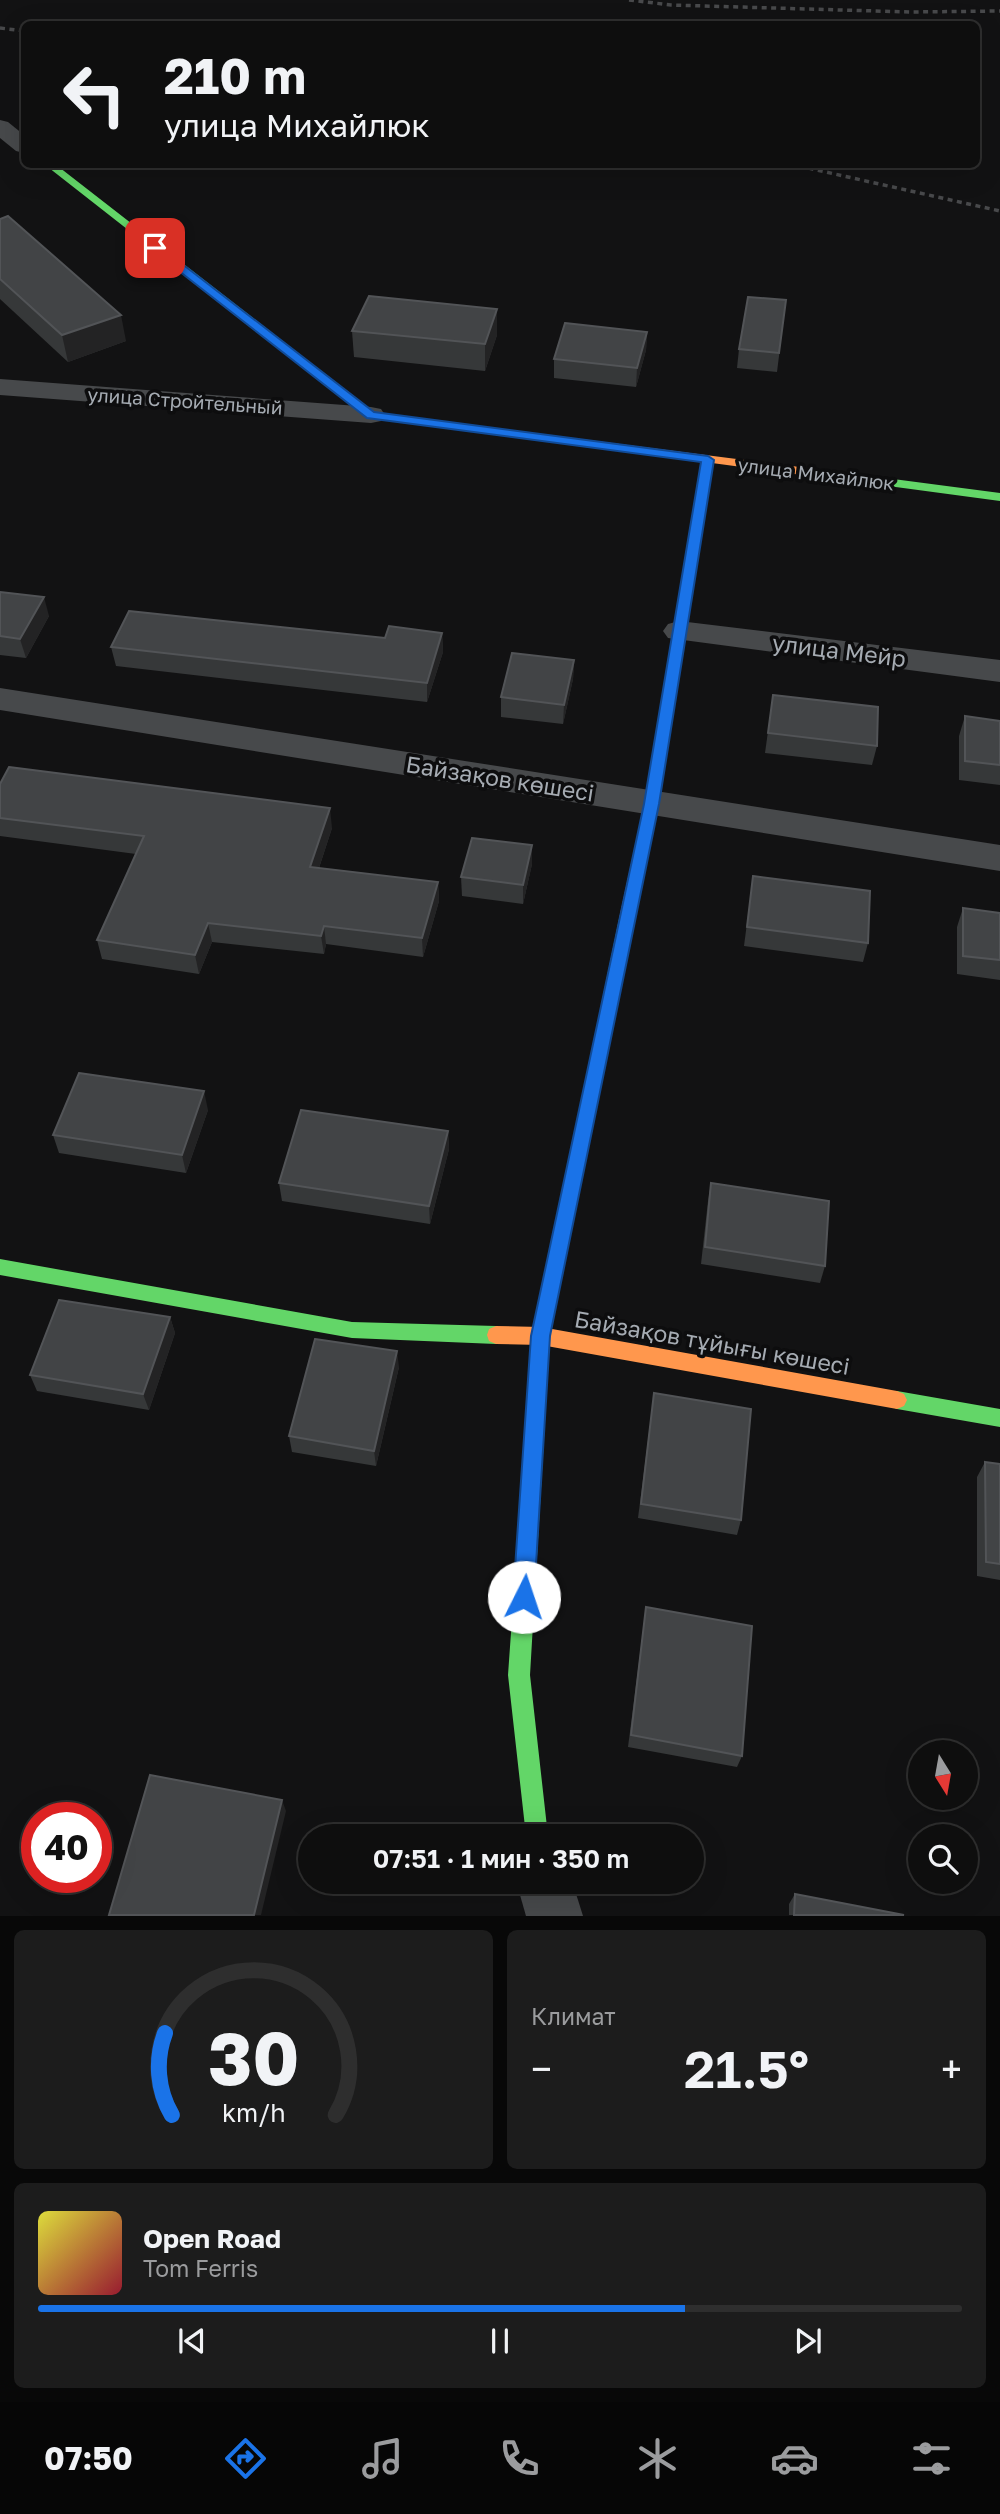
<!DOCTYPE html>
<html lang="ru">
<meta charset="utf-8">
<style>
:root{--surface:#0e0e0e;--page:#1c1c1c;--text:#f1f3f6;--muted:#9b9c9e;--line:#2e2e2e;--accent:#1a73e8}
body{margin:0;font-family:"Golos Text",sans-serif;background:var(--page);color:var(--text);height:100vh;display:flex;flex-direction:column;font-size:26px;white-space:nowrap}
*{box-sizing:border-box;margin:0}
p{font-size:23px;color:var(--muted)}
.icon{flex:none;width:38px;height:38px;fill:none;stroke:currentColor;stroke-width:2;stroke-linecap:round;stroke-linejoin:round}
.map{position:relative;height:1916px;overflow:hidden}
.panel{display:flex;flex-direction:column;gap:14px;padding:14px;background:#080808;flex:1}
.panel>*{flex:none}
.banner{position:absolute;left:21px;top:21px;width:959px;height:147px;border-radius:10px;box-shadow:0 7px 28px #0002,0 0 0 2px var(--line);background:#0e0e0e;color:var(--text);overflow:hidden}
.needle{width:46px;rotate:169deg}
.controls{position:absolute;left:908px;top:1740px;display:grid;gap:14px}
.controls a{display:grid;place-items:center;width:70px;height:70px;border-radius:50%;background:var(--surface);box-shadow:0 7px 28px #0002,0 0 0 2px var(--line);font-size:35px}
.speed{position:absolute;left:21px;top:1802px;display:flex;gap:14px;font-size:35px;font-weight:700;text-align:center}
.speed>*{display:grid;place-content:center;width:91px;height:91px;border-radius:50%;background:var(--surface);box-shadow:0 7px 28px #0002,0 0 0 2px var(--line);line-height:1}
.speed .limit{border:10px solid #d22;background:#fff;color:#111}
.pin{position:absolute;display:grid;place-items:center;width:60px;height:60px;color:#fff;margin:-30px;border-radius:14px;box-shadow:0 4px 10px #0006}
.me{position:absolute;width:77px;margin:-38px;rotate:4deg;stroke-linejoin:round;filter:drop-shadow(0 0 5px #0008)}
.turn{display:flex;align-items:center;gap:24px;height:147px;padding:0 28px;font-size:32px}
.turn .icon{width:91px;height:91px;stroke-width:2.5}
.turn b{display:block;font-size:49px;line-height:60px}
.big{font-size:52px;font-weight:600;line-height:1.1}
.panel .card{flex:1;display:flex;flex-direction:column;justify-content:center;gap:10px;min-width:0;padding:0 24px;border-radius:10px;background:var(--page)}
.panel .dial{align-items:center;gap:0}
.dial svg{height:182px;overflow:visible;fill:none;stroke:var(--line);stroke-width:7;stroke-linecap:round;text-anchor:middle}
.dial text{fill:var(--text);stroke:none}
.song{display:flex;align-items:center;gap:21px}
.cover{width:84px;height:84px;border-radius:10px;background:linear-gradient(135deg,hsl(60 70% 55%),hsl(350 70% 35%))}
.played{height:7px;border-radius:4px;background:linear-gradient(90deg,var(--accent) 70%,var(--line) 70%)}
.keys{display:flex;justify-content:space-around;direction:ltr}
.heat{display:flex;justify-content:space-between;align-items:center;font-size:38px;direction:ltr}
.panel .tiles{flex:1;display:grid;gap:14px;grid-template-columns:1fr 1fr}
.card:last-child{grid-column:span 2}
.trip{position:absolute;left:298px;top:1824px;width:406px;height:70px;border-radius:35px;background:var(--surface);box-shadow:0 7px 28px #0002,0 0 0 2px var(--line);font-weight:600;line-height:70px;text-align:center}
.tabs{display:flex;height:112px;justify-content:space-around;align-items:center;background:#060606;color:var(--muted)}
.tabs .icon{width:49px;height:49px}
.tabs .on{color:var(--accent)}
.tabs b{font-size:32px;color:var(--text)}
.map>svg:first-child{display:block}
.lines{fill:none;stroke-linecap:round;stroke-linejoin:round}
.street{fill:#47494b;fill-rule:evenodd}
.fast{fill:#63d668;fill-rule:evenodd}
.slow{fill:#ff974d;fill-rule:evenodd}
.rail{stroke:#48494b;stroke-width:3.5;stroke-dasharray:5 4.5;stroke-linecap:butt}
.wall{fill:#363839}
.shaded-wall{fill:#232324}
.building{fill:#424446;stroke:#525457;stroke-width:2}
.route{fill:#1a73e8;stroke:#114b97;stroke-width:2}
.labels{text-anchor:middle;stroke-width:7;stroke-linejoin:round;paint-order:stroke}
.far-street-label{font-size:19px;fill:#a5abb2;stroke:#0d0d0e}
.street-label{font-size:23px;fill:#a5abb2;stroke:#0d0d0e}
</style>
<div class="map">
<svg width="1000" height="1916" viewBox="0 0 1000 1916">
<rect width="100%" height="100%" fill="#121213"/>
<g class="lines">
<g class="street">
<path d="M0 120 8 122 24 135V153L16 151 0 138Z"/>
<path d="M0 379 371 407 381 409 385 415 381 421 371 423 0 395Z"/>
<path d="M679 621 1000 660V682L668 638 663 631 668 624Z"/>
<path d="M0 688 1000 845V871L0 710Z"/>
<path d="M516 1881H572L583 1916H526Z"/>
</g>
<g class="fast">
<path d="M44 164H55L374 412 432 420 438 423 432 426 367 417Z"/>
<path d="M855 474 1000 493V501L851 481 849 478Z"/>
<path d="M627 913 635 919 550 1336 530 1675 548 1836H526L508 1675 532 1336 619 919Z"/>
<path d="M0 1259 352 1322 496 1326 503 1329 505 1335 503 1341 496 1344 352 1338 0 1275Z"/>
<path d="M897 1391 1000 1409V1427L897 1409 890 1406 887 1400 890 1394Z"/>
</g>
<g class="slow">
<path d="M432 420 855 474 861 478 855 482 712 463 658 804 632 923 627 925 619 919 644 804 701 461 428 425V421Z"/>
<path d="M496 1326 541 1327 897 1391 904 1394 907 1400 904 1406 897 1409 541 1345 496 1344 489 1341 487 1335 489 1329Z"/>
</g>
<g class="rail">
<path d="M629 0 671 5 910 12 1000 11"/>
<path d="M0 28 24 31"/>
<path d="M790 164 1000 211"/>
</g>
</g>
<g class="wall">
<path d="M0 219 126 341 68 362 0 299Z"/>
<path d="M786 300 777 372 737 368 739 349Z"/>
<path d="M352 331 497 335 485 371 354 357Z"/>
<path d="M647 332 646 350 636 387 554 378V359Z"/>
<path d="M0 592 49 616 26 658 0 655Z"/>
<path d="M442 633 443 652 427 702 116 666 111 647 385 638Z"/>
<path d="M574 660 573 679 563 724 501 717V697Z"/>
<path d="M773 695 877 746 872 765 765 753Z"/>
<path d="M965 716 1000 721V785L959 780V736Z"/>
<path d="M0 784 332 828 319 868 438 882 439 901 423 957 326 944 324 954 212 942 199 974 102 959 97 940 136 854 0 836Z"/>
<path d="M532 845V864L523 904 462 896 461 877Z"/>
<path d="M753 876 868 943 863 962 744 946Z"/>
<path d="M963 908 1000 913V980L957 974V927Z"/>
<path d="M208 1110 186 1173 59 1153 53 1135Z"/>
<path d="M448 1131 449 1149 430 1224 282 1201 279 1183Z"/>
<path d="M711 1183 825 1266 820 1283 701 1264 708 1201Z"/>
<path d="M170 1317 175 1333 149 1410 37 1391 30 1375Z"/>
<path d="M399 1367 376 1466 292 1452 289 1436Z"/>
<path d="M652 1409 741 1520 737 1535 638 1518Z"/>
<path d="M985 1462 1000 1464V1580L977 1576V1477Z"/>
<path d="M646 1607 742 1756 737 1767 628 1747Z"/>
<path d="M795 1894 904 1915H789V1904Z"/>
</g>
<g class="shaded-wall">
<path d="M497 309V335L485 371V344Z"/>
<path d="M121 315 126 341 68 362 62 335Z"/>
<path d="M647 332 646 350 636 387 637 368Z"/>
<path d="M44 597 49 616 26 658 20 639Z"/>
<path d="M442 633 443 652 427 702V683Z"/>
<path d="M574 660 573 679 563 724 564 705Z"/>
<path d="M330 808 332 828 313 886 310 867Z"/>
<path d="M532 845V864L523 904V885Z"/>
<path d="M438 882 439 901 423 957 422 938Z"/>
<path d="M208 923 212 942 199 974 195 955Z"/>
<path d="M324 926 326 944 324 954 321 936Z"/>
<path d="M204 1091 208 1110 186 1173 182 1155Z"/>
<path d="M448 1131 449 1149 430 1224 429 1206Z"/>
<path d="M170 1317 175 1333 149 1410 143 1394Z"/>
<path d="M397 1351 399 1367 376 1466 374 1451Z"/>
<path d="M282 1800 286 1811 261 1915H254Z"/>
</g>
<g class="building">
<path d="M8 216 121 315 62 335 0 279V219Z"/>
<path d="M369 296 497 309 485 344 352 331Z"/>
<path d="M748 297 786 300 779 353 739 349Z"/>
<path d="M565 323 647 332 637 368 554 359Z"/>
<path d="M0 592 44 597 20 639 0 636Z"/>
<path d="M129 611 385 638 389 626 442 633 427 683 111 647Z"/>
<path d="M512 653 574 660 564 705 501 697Z"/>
<path d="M773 695 878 707 877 746 768 733Z"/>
<path d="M965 716 1000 721V765L965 761Z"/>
<path d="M9 767 330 808 310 867 438 882 422 938 324 926 321 936 208 923 195 955 97 940 144 836 0 818V784Z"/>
<path d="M472 838 532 845 523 885 461 877Z"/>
<path d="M753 876 870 891 868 943 747 927Z"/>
<path d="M963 908 1000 913V960L963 956Z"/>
<path d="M79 1073 204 1091 182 1155 53 1135Z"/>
<path d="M301 1110 448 1131 429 1206 279 1183Z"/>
<path d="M711 1183 829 1201 825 1266 705 1247Z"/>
<path d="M59 1300 170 1317 143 1394 30 1375Z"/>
<path d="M315 1339 397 1351 374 1451 289 1436Z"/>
<path d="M654 1393 751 1409 741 1520 641 1504Z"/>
<path d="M985 1462 1000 1464V1564L986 1562Z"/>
<path d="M646 1607 752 1626 742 1756 631 1735Z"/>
<path d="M150 1775 282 1800 254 1915H109Z"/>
<path d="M795 1894 904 1915H794Z"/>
</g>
<path class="route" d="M152 246H159L374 412 708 456 714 460 659 804 550 1336 534 1597 531 1604 524 1608 516 1604 513 1597 531 1336 644 804 701 462 367 418 152 250Z"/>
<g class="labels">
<g class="far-street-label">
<text transform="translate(185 401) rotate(4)" y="7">улица Стройтельный</text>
<text transform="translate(816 474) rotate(7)" y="7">улица Михайлюк</text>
</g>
<g class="street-label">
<text transform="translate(839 651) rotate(7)" y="8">улица Мейр</text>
<text transform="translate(500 779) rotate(9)" y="8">Байзақов көшесі</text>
<text transform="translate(712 1343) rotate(10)" y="8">Байзақов тұйығы көшесі</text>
</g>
</g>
</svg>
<div class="controls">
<a><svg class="needle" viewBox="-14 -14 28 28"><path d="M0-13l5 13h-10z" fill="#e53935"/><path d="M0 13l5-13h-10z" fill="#9b9c9e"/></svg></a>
<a><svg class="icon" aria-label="search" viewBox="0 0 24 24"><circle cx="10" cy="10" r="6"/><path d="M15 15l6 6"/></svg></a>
</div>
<div class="speed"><div class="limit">40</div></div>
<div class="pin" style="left:155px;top:248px;background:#d93025"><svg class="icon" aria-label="arrive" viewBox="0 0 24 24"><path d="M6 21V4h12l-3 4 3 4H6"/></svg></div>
<svg class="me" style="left:524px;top:1597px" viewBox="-20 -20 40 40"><circle r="19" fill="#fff"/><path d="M0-13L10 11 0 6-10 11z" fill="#1a73e8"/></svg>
<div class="trip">07:51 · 1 мин · 350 m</div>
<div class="banner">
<div class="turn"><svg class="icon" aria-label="left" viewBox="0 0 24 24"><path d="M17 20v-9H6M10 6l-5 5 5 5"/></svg><div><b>210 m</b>улица Михайлюк</div></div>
</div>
</div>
<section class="panel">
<div class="tiles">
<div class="card dial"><svg viewBox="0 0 100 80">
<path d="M14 69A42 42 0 1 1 86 69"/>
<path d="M14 69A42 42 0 0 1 11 33" stroke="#1a73e8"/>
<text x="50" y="56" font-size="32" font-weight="700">30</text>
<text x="50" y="72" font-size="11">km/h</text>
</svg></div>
<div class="card"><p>Климат</p>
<div class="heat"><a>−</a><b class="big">21.5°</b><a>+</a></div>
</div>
<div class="card">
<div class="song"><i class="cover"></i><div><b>Open Road</b><p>Tom Ferris</p></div></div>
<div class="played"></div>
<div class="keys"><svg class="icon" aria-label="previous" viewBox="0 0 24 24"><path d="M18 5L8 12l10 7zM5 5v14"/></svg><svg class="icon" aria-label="pause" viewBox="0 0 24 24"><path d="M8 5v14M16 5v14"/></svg><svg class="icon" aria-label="next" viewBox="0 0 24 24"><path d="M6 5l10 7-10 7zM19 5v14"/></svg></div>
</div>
</div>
</section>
<nav class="tabs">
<b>07:50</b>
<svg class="icon on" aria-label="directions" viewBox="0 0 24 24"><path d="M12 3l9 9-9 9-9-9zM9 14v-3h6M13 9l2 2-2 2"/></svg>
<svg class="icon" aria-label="music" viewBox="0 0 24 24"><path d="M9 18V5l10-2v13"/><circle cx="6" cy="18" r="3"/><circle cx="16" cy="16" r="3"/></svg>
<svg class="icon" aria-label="phone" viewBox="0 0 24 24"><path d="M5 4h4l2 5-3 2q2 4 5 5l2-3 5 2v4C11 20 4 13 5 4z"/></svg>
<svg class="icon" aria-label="climate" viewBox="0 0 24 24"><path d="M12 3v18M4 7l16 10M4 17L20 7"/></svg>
<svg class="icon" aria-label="car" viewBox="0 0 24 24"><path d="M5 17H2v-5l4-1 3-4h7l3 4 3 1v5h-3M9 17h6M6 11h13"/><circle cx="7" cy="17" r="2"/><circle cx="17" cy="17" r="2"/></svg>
<svg class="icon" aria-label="filters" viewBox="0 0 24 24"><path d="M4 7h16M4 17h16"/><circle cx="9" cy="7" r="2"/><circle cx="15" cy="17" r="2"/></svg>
</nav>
